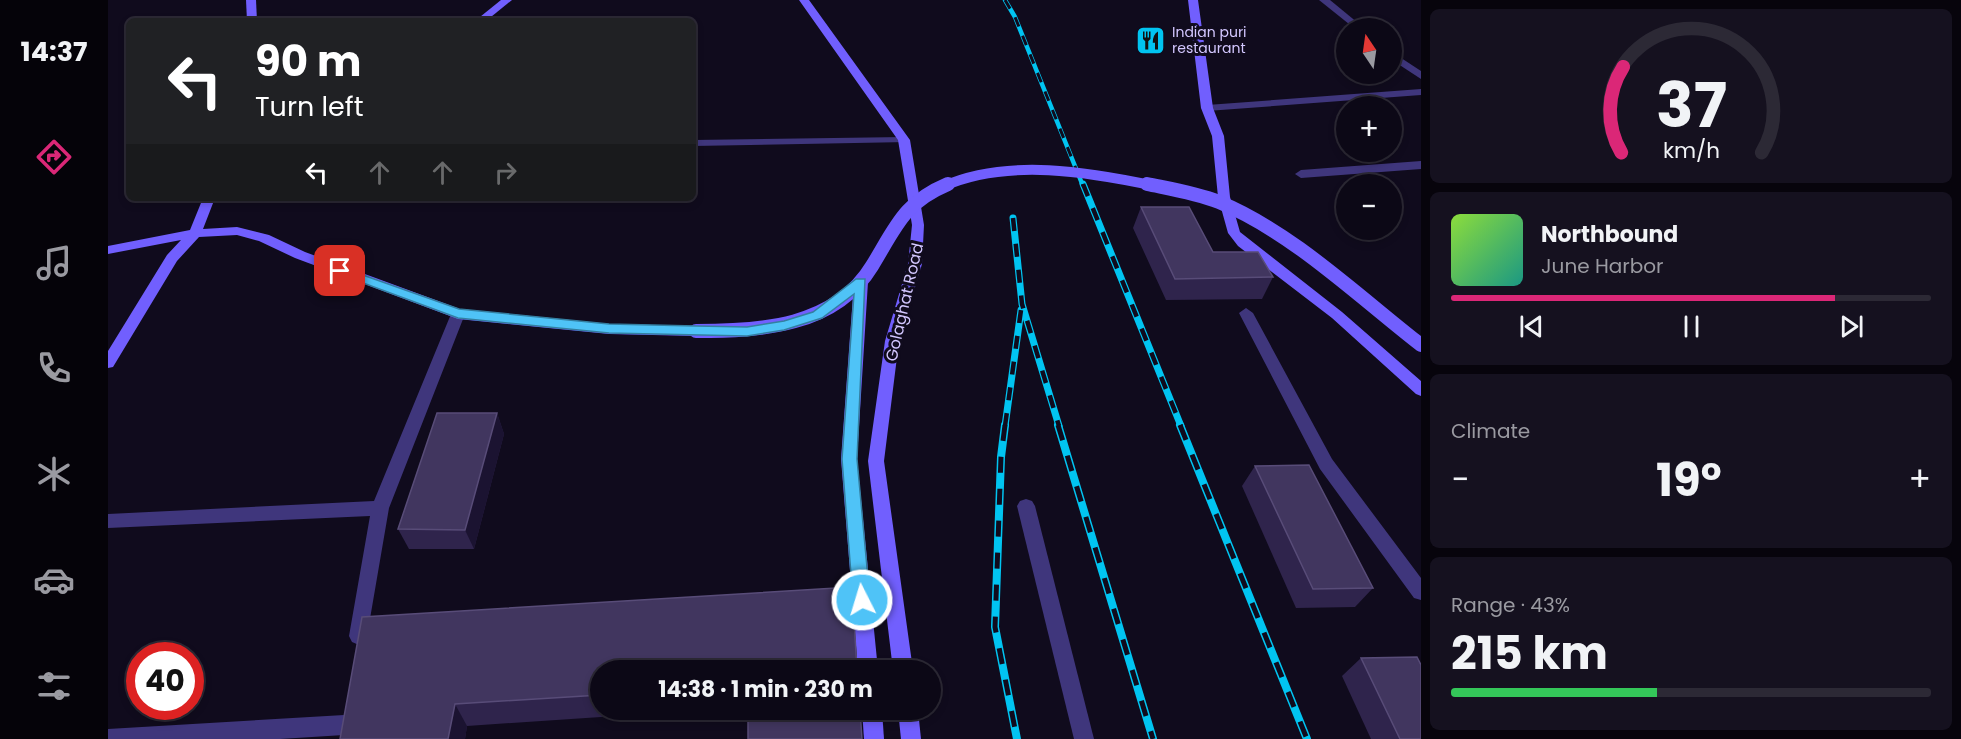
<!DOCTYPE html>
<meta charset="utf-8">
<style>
:root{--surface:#0c0816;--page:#15111f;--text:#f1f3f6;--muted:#9a9aa1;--line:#2c2935;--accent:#db2777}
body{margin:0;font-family:Poppins,sans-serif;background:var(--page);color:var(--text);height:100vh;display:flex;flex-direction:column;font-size:22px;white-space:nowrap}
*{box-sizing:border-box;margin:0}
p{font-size:20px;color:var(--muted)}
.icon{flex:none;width:33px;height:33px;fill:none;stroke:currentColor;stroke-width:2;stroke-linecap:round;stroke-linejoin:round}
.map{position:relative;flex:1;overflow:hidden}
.panel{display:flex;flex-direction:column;gap:9px;padding:9px;background:#07040c;width:540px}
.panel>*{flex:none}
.hud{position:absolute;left:18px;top:18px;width:570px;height:183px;border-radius:9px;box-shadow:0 3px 9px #0003,0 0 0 2px var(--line);background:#202124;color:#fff;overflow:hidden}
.needle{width:39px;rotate:347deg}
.buttons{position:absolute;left:1228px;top:18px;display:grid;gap:12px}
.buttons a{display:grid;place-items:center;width:66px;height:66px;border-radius:50%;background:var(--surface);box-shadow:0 3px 9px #0003,0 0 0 2px var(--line);font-size:30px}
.speed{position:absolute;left:18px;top:642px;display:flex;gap:12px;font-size:30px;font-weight:700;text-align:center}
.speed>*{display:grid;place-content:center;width:78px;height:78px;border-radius:50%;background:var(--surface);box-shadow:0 3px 9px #0003,0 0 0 2px var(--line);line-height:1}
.speed .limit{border:9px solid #d22;background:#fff;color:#111}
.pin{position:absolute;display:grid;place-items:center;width:51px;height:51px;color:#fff;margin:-26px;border-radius:12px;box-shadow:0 3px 9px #0006}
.me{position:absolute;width:66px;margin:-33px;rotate:355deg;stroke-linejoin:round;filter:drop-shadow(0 0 4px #0008)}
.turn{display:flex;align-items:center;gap:21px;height:126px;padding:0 30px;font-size:27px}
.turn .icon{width:78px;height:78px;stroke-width:2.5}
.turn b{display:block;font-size:42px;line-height:51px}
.lanes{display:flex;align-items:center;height:57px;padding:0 30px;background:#0003;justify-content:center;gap:30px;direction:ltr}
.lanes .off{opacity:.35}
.big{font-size:45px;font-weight:700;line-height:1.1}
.panel .tile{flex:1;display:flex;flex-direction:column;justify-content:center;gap:9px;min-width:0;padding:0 21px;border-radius:9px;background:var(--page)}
.panel .dial{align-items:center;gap:0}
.dial svg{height:156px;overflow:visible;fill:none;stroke:var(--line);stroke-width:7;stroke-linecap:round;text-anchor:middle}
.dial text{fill:var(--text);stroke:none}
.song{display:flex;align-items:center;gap:18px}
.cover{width:72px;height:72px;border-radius:9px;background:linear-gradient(135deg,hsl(90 70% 55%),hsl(170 70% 35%))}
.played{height:6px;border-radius:3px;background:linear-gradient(90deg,var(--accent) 80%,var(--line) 80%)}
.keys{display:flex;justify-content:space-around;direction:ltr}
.heat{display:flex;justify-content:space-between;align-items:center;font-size:33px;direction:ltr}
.charge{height:9px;border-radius:4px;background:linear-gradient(90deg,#34c759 43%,var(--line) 0)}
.trip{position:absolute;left:482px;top:660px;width:351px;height:60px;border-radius:30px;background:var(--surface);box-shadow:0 3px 9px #0003,0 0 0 2px var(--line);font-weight:700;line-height:60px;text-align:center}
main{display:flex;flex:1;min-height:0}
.tabs{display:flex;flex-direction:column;width:108px;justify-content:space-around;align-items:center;background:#050309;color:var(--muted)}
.tabs .icon{width:42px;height:42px}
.tabs .current{color:var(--accent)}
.tabs b{font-size:27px;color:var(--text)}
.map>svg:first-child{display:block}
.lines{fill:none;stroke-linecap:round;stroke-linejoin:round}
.lane{fill:#3f367c;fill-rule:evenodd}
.street{fill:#3f367c;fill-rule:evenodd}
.secondary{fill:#715ffe;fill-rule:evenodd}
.rail-far2-casing{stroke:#01c4f1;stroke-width:4.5}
.rail-far1-casing{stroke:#01c4f1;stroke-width:7}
.rail-casing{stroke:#01c4f1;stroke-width:8}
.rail-far2{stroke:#100b1d;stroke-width:3;stroke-dasharray:10;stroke-linecap:butt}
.rail-far1{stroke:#100b1d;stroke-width:4.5;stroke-dasharray:13;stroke-linecap:butt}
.rail{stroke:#100b1d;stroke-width:5;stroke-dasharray:16;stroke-linecap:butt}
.secondary-bridge-far1{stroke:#715ffe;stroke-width:10}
.secondary-bridge{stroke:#715ffe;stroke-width:14}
.wall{fill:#2f244c}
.shaded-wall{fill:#1b1331}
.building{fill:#41365f;stroke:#584c78;stroke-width:1.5}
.route{fill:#4fc3f7;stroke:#337fa1;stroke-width:1.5}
.labels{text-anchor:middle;stroke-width:6;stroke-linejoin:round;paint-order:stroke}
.far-poi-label{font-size:14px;fill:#d3c7ff;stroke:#100b1d;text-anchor:start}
.street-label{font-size:16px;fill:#d3c7ff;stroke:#100b1d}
</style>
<main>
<nav class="tabs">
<b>14:37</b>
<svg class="icon current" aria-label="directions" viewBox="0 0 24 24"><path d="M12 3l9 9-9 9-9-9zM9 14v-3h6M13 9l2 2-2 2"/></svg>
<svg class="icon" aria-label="music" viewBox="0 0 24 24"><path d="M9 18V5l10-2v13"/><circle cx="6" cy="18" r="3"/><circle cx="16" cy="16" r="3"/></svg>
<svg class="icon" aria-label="phone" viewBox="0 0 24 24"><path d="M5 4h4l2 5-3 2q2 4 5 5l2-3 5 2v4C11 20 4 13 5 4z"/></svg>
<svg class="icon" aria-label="climate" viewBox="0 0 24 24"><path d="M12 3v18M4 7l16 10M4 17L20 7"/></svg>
<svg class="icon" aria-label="car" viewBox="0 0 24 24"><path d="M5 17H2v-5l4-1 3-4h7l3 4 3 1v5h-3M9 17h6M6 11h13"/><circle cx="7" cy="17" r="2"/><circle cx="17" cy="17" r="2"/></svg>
<svg class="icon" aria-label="filters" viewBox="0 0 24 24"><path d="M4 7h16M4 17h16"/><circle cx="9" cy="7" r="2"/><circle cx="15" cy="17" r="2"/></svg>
</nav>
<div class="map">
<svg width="1313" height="739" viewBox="0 0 1313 739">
<rect width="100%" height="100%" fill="#100b1d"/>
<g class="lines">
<g class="lane">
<path d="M1138 308 1145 313 1224 459 1313 578V600L1306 598 1212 469 1131 313Z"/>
<path d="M918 499 924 501 927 506 986 739H966L909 506 912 501Z"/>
</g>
<g class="street">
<path d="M1211 0H1222L1256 28H1246Z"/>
<path d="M1284 52 1313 71V79L1284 60Z"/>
<path d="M1313 89V95L1099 111 1093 108 1099 105Z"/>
<path d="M796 137 800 138V142L585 146V140Z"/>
<path d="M1313 161V169L1193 178 1187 174 1193 170Z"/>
<path d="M350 309 357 314 281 508 258 642 251 645 244 642 241 636 262 516 0 528V514L266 501 343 314Z"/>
<path d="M236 715 243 718 246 725 243 732 236 735 172 739H0V729Z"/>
</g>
<g class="secondary">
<path d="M138 0H148L149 21H139Z"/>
<path d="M393 0H404L378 21H367Z"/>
<path d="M691 0H701L802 140 816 225 814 264 791 341 776 461 805 670H785L760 461 777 341 800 264 804 225 790 140Z"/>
<path d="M1080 0H1090L1105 108 1116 136 1122 197 1132 232 1234 312 1313 381V396L1308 394 1224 318 1130 246 1120 233 1110 197 1104 136 1093 108Z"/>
<path d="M95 198H107L95 229 129 227 161 235 197 252 352 309 501 324 588 326 595 331 588 336 501 334 350 319 187 258 151 241 129 235 91 237 69 261 5 367 0 368V351L59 255 73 240 0 254V246L82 230Z"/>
<path d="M753 277 760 282 749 459 770 670H750L733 459 746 282Z"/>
<path d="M754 710H774L776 739H756Z"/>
<path d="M790 710H810L813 739H793Z"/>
</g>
<defs>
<path id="rail-far2" d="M897 0 907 17 975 186"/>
<g id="rail-far1">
<path d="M975 184 1073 426"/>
<path d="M905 218 914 304 951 426"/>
<path d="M897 426 913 310"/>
</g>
<g id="rail">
<path d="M897 425 893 457 887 627 909 739"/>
<path d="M950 425 1045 739"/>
<path d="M1072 425 1199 739"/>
</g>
</defs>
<use href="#rail-far2" class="rail-far2-casing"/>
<use href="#rail-far1" class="rail-far1-casing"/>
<use href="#rail" class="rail-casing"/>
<use href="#rail-far2" class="rail-far2"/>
<use href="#rail-far1" class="rail-far1"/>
<use href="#rail" class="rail"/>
<path class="secondary-bridge-far1" d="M836 186C900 158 981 172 1047 186"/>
<g class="secondary-bridge">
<path d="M1039 184C1063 189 1088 193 1111 202 1184 232 1251 297 1313 345"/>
<path d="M588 331C652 331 727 327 764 266 788 227 795 203 840 184"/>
</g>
</g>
<g class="wall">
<path d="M1033 207 1105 252 1165 277 1154 299 1058 300 1025 228Z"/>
<path d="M389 413 396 434 366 549H301L290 529Z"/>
<path d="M1147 466 1265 588 1247 607 1188 608 1134 486Z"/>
<path d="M254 617 492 670V710H597L359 726 357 739H232Z"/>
<path d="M1253 658 1313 739H1263L1234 676Z"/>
</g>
<g class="shaded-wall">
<path d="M389 413 396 434 366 549 357 530Z"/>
<path d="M347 704 359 726 357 739H340Z"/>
</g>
<g class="building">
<path d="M1033 207H1081L1105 252H1150L1165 277 1067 279Z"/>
<path d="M329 413H389L357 530 290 529Z"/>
<path d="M1201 465 1265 588 1205 589 1147 466Z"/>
<path d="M744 587 749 670H492V695L347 704 340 739H232L254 617Z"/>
<path d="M1309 657 1313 665V739H1292L1253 658Z"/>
<path d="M640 710H752L754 739H640Z"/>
</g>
<path class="route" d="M232 267 351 309 501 324 588 326 639 327 676 321 705 312 748 279H757L749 459 762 600 760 605 754 607 748 605 745 600 734 459 746 294 714 318 676 330 639 336 501 333 350 318 228 273V268Z"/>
<defs>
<symbol id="restaurant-square" viewBox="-11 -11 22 22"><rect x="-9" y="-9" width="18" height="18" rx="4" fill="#01c4f1" stroke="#100b1d"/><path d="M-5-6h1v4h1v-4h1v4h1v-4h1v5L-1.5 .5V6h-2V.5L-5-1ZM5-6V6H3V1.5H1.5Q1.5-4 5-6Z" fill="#111"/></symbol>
</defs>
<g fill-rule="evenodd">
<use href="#restaurant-square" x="1026" y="24" width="33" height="33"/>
</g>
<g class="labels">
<g class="far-poi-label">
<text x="1064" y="37">Indian puri<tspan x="1064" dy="16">restaurant</tspan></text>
</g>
<g class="street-label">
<text transform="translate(796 302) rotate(-77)" y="6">Golaghat Road</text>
</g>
</g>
</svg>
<div class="buttons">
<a><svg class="needle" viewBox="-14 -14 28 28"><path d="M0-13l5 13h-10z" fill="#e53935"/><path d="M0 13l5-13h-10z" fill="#9a9aa1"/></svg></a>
<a>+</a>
<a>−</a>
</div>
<div class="speed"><div class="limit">40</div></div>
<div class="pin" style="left:232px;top:271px;background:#d93025"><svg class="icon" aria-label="arrive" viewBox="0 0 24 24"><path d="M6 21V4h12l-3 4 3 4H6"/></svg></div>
<svg class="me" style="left:754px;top:600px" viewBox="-20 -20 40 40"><circle r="17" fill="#4fc3f7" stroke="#fff" stroke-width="3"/><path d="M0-11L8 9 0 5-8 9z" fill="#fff"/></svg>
<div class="trip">14:38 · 1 min · 230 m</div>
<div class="hud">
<div class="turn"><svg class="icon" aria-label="left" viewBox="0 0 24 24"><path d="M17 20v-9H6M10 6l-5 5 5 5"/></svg><div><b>90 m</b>Turn left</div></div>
<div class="lanes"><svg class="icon" aria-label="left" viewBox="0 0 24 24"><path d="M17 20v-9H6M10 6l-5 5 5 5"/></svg><svg class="icon off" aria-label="ahead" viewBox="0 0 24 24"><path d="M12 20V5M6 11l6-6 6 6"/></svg><svg class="icon off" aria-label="ahead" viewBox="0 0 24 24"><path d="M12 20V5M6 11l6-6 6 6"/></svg><svg class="icon off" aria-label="right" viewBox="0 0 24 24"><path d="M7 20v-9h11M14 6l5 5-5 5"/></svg></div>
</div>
</div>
<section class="panel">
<div class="tile dial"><svg viewBox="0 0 100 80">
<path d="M14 69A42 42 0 1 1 86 69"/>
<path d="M14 69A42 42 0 0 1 15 25" stroke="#db2777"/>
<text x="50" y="56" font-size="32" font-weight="700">37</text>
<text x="50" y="72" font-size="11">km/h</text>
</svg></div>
<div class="tile">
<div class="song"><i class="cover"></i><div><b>Northbound</b><p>June Harbor</p></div></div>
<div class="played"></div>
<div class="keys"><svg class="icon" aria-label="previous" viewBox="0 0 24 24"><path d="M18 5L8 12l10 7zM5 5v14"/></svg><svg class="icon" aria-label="pause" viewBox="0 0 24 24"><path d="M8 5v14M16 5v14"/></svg><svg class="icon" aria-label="next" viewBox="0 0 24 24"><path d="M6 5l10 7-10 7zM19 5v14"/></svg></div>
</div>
<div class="tile"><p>Climate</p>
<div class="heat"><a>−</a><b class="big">19°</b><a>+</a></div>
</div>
<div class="tile"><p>Range · 43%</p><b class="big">215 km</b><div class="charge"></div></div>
</section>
</main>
